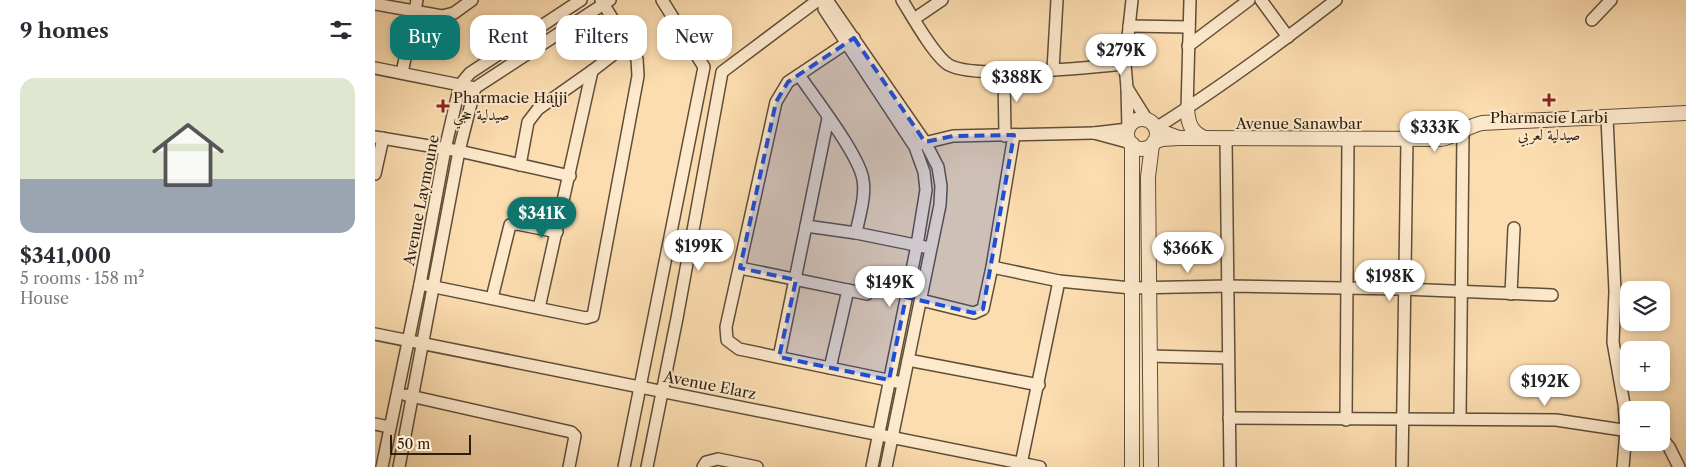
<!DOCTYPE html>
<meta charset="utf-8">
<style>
:root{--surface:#fff;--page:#f7f7f7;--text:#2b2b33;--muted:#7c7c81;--accent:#0f766e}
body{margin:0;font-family:"Libre Caslon Text",Amiri,serif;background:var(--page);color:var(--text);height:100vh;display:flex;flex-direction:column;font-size:19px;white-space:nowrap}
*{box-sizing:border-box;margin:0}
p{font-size:16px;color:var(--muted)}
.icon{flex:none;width:28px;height:28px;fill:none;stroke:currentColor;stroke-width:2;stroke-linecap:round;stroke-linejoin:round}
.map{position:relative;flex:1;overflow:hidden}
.sheet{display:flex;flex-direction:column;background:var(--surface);width:375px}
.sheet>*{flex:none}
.top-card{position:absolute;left:15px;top:15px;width:475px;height:45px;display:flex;gap:10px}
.buttons{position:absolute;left:1245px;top:281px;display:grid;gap:10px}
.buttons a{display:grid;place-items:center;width:50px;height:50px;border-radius:10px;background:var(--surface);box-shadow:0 2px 8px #0003;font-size:25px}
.scale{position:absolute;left:15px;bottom:12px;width:81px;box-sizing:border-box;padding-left:5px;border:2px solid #2b1f11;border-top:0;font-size:14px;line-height:18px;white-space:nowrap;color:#2b1f11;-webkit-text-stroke:4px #fde9cc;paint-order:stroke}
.price{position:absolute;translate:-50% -42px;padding:0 11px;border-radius:18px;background:#fff;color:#222;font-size:16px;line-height:32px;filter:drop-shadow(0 1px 2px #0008)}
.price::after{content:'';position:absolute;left:50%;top:30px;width:15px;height:11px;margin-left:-8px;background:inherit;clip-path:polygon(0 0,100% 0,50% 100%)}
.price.selected{background:var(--accent);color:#fff}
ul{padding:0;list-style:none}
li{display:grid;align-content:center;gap:10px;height:265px;padding:0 20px}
li span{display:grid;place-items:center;height:155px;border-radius:15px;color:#555}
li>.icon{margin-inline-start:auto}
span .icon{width:90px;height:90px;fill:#fffc;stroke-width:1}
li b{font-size:21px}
h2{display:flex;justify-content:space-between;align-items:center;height:60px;padding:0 20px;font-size:21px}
.tag{padding:0 18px;border-radius:15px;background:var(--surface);box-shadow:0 2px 8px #0003;font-size:18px;line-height:45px}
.tag.selected{background:var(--accent);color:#fff}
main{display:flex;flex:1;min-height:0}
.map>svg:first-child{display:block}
</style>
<main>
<section class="sheet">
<h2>9 homes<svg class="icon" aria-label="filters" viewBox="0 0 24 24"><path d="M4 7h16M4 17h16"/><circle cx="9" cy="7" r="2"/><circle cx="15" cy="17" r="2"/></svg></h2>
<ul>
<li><span style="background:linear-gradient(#dfe7d0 65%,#9aa5b1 0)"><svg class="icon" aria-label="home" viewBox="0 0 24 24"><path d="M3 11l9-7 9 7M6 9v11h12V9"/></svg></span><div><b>$341,000</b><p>5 rooms · 158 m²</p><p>House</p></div></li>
</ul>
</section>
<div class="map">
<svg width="1311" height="467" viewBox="0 0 1311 467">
<rect width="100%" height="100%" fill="#fcddb0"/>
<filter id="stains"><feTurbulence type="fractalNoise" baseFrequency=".004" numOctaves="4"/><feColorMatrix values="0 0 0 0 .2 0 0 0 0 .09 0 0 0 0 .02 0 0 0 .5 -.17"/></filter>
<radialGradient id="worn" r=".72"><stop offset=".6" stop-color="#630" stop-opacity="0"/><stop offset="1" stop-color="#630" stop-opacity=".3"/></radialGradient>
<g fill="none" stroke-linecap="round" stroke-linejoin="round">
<g stroke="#5f4e39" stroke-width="14">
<g id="minor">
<path d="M449,0V9L540,147L549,172L551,190L542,245L497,467"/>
<path d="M452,0L550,142L563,167L566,186L565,205L511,467"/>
<path d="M527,0C537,16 559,56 574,65C601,80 716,67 750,64"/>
<path d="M886,0L913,37"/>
<path d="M0,4L67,16L79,13L97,0"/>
<path d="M539,19L567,0"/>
<path d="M1217,20L1236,0"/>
<path d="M754,26L814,27"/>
<path d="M479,38L413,82L401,102L351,327L352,340L364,349L527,383"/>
<path d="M813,46L874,0"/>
<path d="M0,68L100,88L235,0"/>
<path d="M678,70L682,0"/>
<path d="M629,72L630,136"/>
<path d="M27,73L42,0"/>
<path d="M424,75C439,97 485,156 488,180C491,196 484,217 481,233L550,247"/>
<path d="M752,88L750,64L757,0"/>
<path d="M812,109L815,0"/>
<path d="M453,118L431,226L481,233"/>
<path d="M1232,118L1240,291L1238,342L1249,404L1251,430L1248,467"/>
<path d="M781,128C843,89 903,45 961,0"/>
<path d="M0,137L84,151L195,176"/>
<path d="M851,139L855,467"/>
<path d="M756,143L719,133L753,129L752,88L772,120"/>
<path d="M545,144L578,136L719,133"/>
<path d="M145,165L153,122L163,109L217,71L252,44"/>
<path d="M0,174L8,138"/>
<path d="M617,267L684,281L756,288L854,286L1028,289L1177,295"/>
<path d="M365,268L492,294"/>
<path d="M45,284L211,318L218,316L263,76L262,59L226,0"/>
<path d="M1136,294L1139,228"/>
<path d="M117,298L135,225L142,224L182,232"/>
<path d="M546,300L599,313L608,309L617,267L639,135"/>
<path d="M164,308L217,71"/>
<path d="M0,334L665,467"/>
<path d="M774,356L853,358"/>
<path d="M404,357L431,226"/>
<path d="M533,360L664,385"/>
<path d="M455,368L473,290"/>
<path d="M31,395L196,432L200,436L194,467"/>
<path d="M854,418L1181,420L1254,431"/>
<path d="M1085,419L1088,132"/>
<path d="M971,420L973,139"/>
<path d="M0,424L14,427"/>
<path d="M1286,437L1294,447L1304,467"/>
<path d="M646,464L684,281"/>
<path d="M1027,465L1032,140"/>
<path d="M7,467L45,284L70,149L85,85L95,73L206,0"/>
<path d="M24,467L84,151L100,88"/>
<path d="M249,467L329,67L287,0"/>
<path d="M272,467L302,318L347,72L443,0"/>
<path d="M328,467L331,462L343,459L382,467"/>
</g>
</g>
<g stroke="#5f4e39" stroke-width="16">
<g id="tertiary">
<path d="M812,109C813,123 816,133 830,138"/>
<circle cx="767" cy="134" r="15"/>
<path d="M804,138L1066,139C1082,136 1092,126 1107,123L1311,113"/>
<path d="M779,142L787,139L804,138L782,130"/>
<path d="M757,467V144"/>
<path d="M776,467L773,177L777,145"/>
</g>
</g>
<use href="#minor" stroke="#fde9cc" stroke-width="11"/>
<use href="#tertiary" stroke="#fde9cc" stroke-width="14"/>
</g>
<path fill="#1d4ed8" fill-opacity="0.2" stroke="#1d4ed8" stroke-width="4" stroke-dasharray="10 6" stroke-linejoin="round" d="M479,38L550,142L578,136L639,135L608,309L599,313L531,297L514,380L404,357L421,280L365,268L401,102L413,82Z"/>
<g fill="#8f2418" stroke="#fde9cc" stroke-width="2">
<path d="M1171.5 92.5h5v5h5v5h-5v5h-5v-5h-5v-5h5z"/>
<path d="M65.5 98.5h5v5h5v5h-5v5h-5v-5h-5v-5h5z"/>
</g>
<g text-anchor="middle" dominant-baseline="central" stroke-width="4" stroke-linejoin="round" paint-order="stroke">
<g font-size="15" fill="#2b1f11" stroke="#fde9cc" text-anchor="start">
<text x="78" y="97">Pharmacie Hajji<tspan x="78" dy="17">صيدلية حجي</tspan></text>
<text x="1174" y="117" text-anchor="middle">Pharmacie Larbi<tspan x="1174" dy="17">صيدلية لعربي</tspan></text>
</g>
<g font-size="15" fill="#2b1f11" stroke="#fde9cc">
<text x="924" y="123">Avenue Sanawbar</text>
<text transform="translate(46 200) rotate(-79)">Avenue Laymoune</text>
<text transform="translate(335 385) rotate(11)">Avenue Elarz</text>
</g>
</g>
<rect width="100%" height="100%" filter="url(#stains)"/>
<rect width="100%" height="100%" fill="url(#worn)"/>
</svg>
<div class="buttons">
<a><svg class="icon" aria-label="layers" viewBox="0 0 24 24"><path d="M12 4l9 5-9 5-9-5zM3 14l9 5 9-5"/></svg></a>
<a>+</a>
<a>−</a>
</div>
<div class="scale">50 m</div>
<b class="price" style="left:746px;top:76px">$279K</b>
<b class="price" style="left:642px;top:103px">$388K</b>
<b class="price" style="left:1060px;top:153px">$333K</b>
<b class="price selected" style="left:167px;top:239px">$341K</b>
<b class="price" style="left:324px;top:272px">$199K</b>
<b class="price" style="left:813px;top:274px">$366K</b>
<b class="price" style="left:1015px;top:302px">$198K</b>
<b class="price" style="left:515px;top:308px">$149K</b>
<b class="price" style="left:1170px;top:407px">$192K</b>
<div class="top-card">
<a class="tag selected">Buy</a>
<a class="tag">Rent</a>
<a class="tag">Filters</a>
<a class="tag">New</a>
</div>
</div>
</main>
